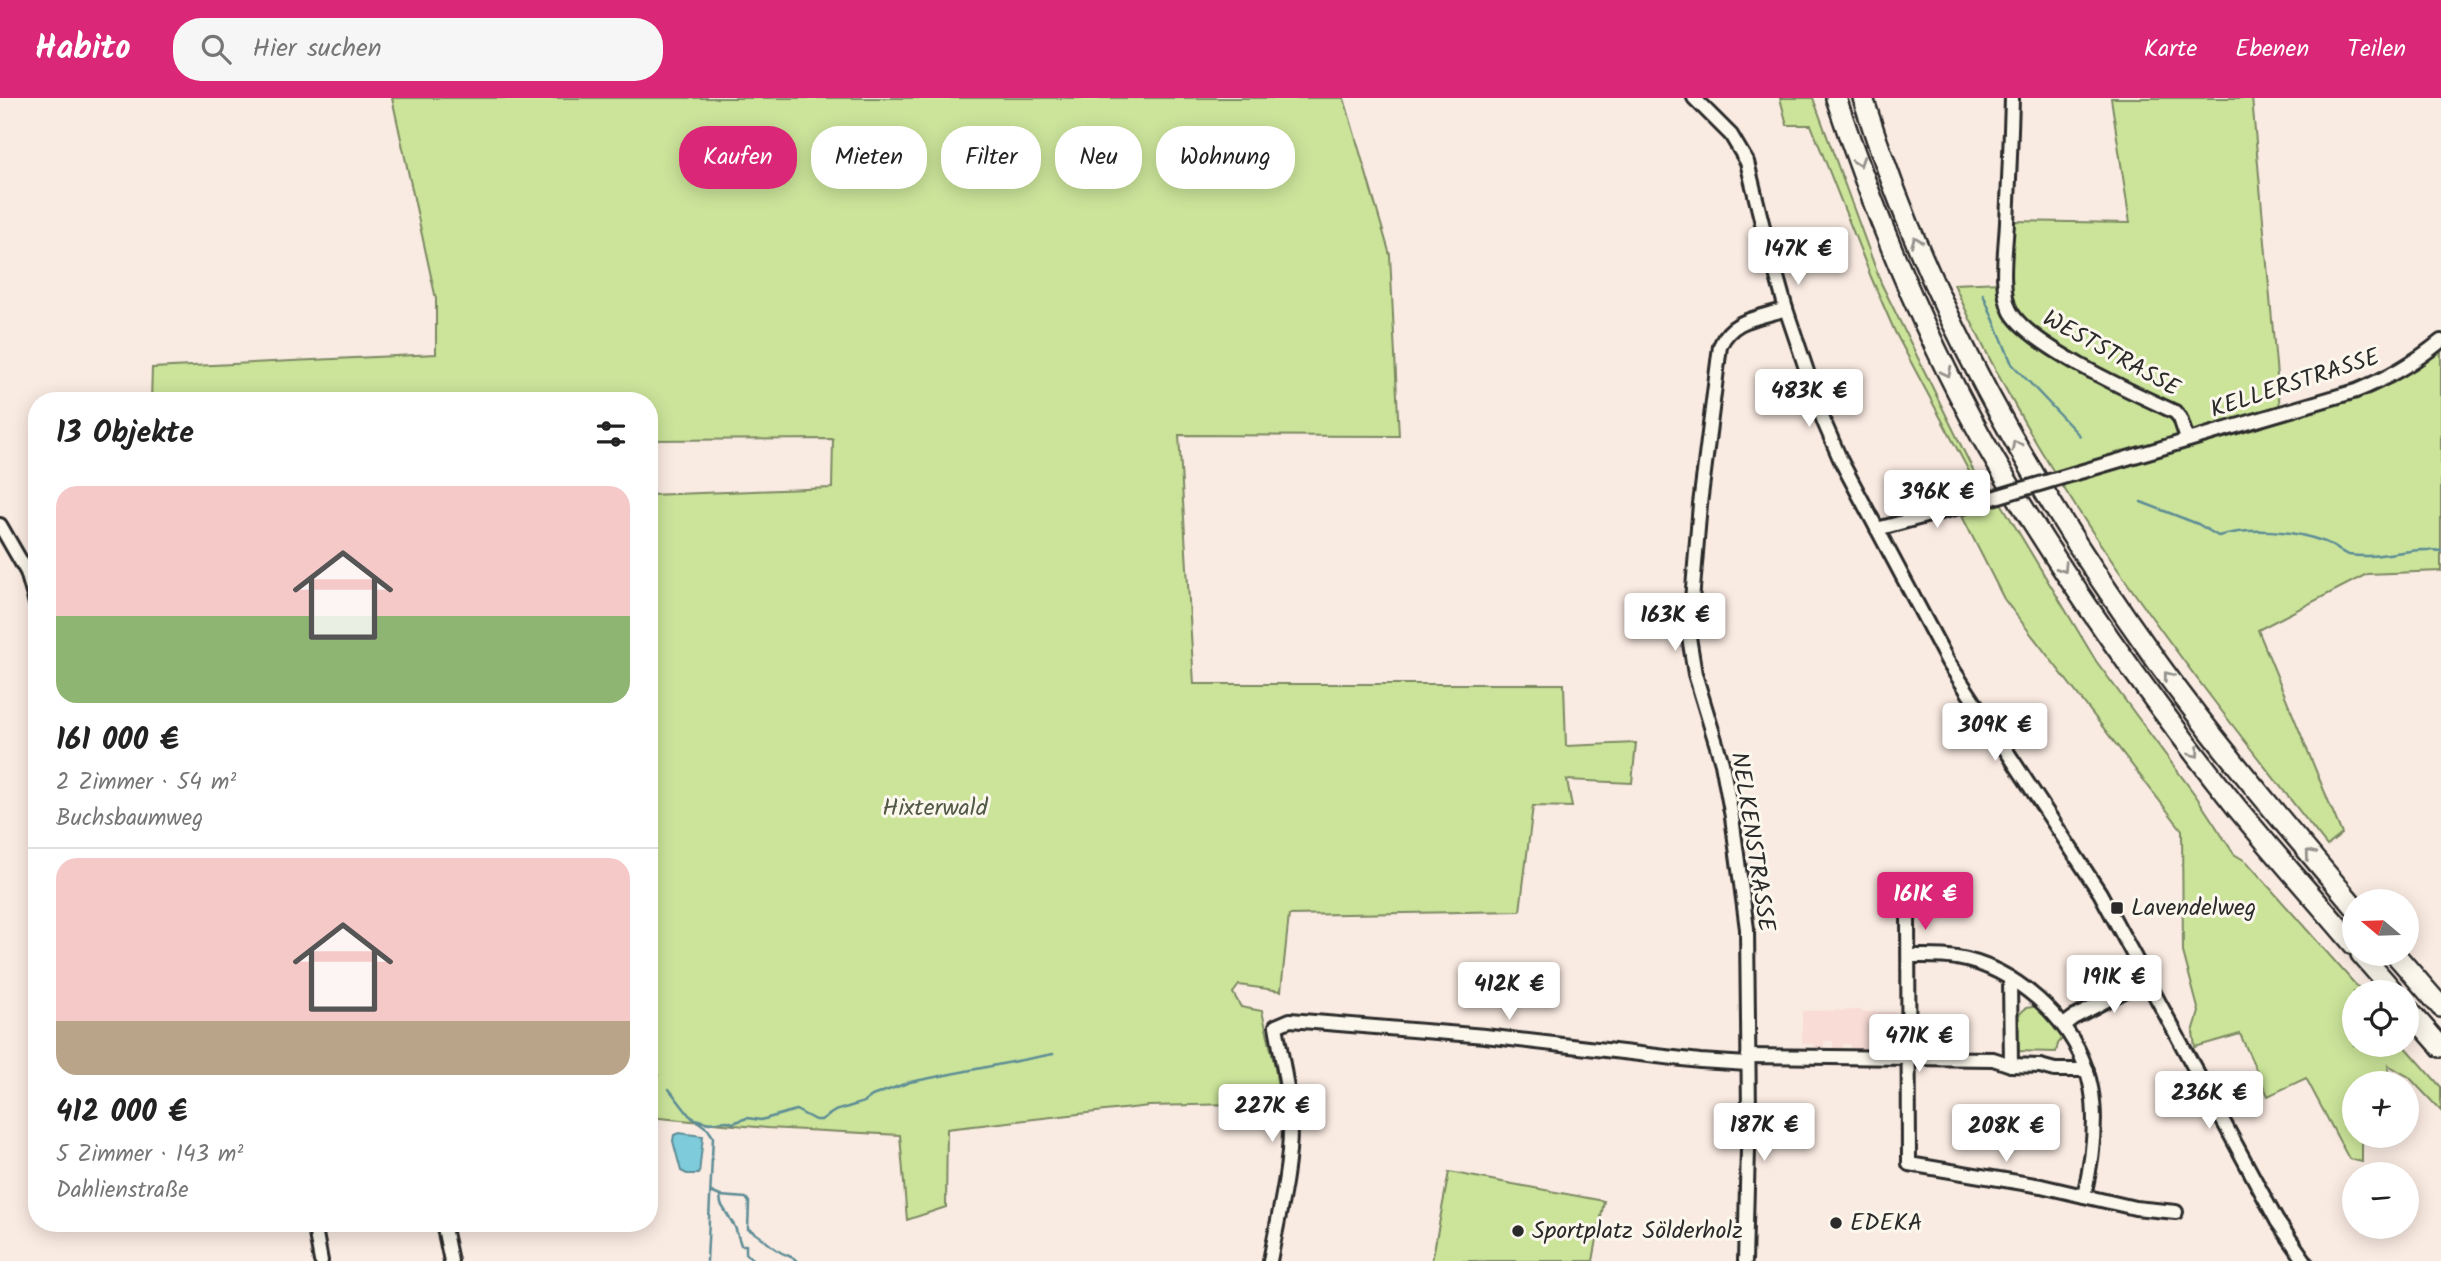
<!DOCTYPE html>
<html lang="de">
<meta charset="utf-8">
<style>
:root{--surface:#fff;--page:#f6f6f6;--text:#222;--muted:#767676;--line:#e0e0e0;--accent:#db2777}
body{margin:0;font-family:Kalam,sans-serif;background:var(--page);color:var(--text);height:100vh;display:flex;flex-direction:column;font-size:26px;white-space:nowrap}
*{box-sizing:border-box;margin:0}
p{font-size:23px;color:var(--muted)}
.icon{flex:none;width:38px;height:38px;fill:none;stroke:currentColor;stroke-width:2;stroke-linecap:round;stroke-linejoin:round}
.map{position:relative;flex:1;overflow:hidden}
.sheet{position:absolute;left:28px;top:294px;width:630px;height:840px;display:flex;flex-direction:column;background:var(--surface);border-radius:28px;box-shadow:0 4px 18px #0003}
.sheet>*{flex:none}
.banner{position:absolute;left:679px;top:28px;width:665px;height:63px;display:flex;gap:14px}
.needle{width:46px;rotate:289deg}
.tools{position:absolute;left:2342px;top:791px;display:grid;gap:14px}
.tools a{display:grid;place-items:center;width:77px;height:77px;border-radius:50%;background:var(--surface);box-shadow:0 4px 18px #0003;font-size:35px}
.price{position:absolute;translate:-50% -60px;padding:0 16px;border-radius:7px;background:#fff;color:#222;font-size:23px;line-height:46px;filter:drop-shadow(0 2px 4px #0008)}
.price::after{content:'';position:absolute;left:50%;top:42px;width:21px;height:16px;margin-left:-10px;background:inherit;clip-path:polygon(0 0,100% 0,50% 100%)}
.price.active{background:var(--accent);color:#fff}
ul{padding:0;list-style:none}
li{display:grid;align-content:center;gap:14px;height:371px;padding:0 28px}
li+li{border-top:2px solid var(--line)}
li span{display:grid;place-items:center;height:217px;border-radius:21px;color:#555}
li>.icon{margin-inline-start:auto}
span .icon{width:126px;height:126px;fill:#fffc;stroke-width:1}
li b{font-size:30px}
h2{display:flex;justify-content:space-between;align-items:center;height:84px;padding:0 28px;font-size:30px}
.chip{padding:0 24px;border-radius:28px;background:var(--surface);box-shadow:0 4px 18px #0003;font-size:24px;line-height:63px}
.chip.active{background:var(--accent);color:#fff}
header{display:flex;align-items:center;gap:42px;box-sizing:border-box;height:98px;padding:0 35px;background:var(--accent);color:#fff}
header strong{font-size:33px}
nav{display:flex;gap:38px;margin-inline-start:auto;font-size:24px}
.search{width:490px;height:63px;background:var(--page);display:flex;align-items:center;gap:18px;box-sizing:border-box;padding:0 24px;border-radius:28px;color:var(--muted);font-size:26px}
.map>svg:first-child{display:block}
</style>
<header>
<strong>Habito</strong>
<div class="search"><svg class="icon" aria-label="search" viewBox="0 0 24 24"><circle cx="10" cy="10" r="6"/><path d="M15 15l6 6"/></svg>Hier suchen</div>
<nav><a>Karte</a><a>Ebenen</a><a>Teilen</a></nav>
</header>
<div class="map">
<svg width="2441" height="1163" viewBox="0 0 2441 1163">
<rect width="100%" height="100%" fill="#faebe2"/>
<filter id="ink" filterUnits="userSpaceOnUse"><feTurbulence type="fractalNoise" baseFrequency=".0143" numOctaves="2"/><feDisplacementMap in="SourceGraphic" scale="14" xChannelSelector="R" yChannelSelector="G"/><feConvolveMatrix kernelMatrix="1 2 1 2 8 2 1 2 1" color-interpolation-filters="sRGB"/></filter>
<g filter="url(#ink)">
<path fill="#f8dcd5" d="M1861,912V914H1903V944L1899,950L1893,953H1850V946H1843V952H1833V943H1824V952H1814V946H1802V913Z"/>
<g fill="#cbe49a" stroke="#7b8862" stroke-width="2">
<path d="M392,0H1344L1390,157L1399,338L1179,337L1194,586H1564L1566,648L1636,645L1632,685L1567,682L1572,709L1533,708L1520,813L1289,817L1281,893L1239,887L1233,895L1241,909L1262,913L1275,969L1280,1005L1149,1008L947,1031L946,1109L907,1122L900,1037L767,1030L649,1019V397L832,390L833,341L649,342V303H151L152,270L436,256V201Z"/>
<path d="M1780,0H1813L1881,185L1980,386V394L1895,234L1871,179L1811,27H1787Z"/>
<path d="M2111,0H2252L2280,311L2188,338L2181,314L2036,237L2012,206L2008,176L2012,123L2130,125Z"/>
<path d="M2001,184L2015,227L2172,315L2185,345L2356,298L2393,285L2441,249V473L2367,476L2258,532L2342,736L2327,748C2188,571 2045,393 1954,186Z"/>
<path d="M2001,405L2096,563L2196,698L2234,756L2247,764L2362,894H2354V947H2404L2441,989V1013L2409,979L2388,967L2389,985H2354V1038H2362V1064L2349,1061L2306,980L2268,998L2240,936L2195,949L2193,934L2199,914L2183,854L2182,732L2004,501L1962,418Z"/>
<path d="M2039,908L2064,938L2058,946L2056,954L2017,953L2016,919L2026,910Z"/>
<path d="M1449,1074L1604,1103L1593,1163H1432Z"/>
</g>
<path fill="#7eccdb" stroke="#5d8c95" stroke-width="2" d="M679,1035L703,1038L699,1076H687L681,1073L673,1043L674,1037Z"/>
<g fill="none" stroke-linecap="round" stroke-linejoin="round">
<g stroke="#5d8c95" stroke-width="2.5">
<path d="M1983,196L2012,266L2080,338"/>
<path d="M2141,404L2198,426L2218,438C2252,429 2292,432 2325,444C2333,447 2341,455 2349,457C2380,462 2411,448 2441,453"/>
<path d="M0,442L23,482"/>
<path d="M649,970L658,977"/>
<path d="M669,991L689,1017L708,1031L713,1039L707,1163"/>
<path d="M692,1020L709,1025L727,1023L733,1025L747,1020L761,1022L796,1012L815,1022H821L835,1013L864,1004L872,998L910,984L1053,956"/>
<path d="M711,1094L720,1098L721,1106L735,1129L741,1147H746V1156L756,1163"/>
<path d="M720,1098L746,1100L749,1104L748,1131C761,1137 769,1148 782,1155C788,1158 792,1158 797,1163"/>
</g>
<g stroke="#2b2b2b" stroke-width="18">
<g id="minor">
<path d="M1694,0L1731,37L1747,64L1763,129L1786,211L1824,324L1841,363L1948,564L2100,795L2277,1123L2305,1163"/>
<path d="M2012,0C2011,41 2009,83 2007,124C2006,148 1999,193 2011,214C2031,249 2136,296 2175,314L2180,320L2187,341"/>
<path d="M2073,376L2356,293C2388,280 2414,265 2441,243"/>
<path d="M0,427L27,474L37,509"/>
<path d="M1877,431L1989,401"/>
<path d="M1908,811L1909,1066L2041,1088L2135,1110L2176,1114"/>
<path d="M1909,858C1924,858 1941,857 1957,860C1988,865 2014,880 2038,901C2101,957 2102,1020 2084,1098"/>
<path d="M2010,880L2011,967"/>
<path d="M2064,927L2073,920L2147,881"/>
<path d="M1748,958L1993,961L2011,967L2040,968L2055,972H2087"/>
<path d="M314,1125L321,1163"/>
<path d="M443,1125L451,1163"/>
<path d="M1270,1163C1278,1119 1290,1074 1290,1030C1290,996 1282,962 1276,928L1290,922L1485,938L1700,963L1748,966"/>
<path d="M1745,1163L1749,1014L1747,831L1732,719L1722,665L1695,576L1689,539L1700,406L1720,248C1732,220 1760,220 1786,211"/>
</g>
</g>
<g stroke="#2b2b2b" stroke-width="24">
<g id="highway">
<path d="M1836,0C1875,117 1922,232 1982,340C2056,470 2144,593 2237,710C2275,756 2315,801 2354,847"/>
<path d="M1863,0C1927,205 2033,391 2158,565C2219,649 2287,729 2354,808"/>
<path d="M2361,856L2394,894"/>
<path d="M2395,856L2441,909"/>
<path d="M2406,909L2441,949"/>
</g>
</g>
<use href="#minor" stroke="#fbf7ec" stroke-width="12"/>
<use href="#highway" stroke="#fbf7ec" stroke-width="19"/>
<g stroke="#2b2b2b" stroke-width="18" stroke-linecap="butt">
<path id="minor-bridge" d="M1989,401L2073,376"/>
</g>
<use href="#minor-bridge" stroke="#fbf7ec" stroke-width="12"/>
</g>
<defs><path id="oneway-chevron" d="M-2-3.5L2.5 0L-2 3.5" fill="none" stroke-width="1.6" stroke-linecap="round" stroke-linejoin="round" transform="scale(1.75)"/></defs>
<g stroke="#93918c">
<use href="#oneway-chevron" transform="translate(1859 64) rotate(71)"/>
<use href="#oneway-chevron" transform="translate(1916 143) rotate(-111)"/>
<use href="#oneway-chevron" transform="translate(1947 274) rotate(63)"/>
<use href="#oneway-chevron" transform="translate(2016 347) rotate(-119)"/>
<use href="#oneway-chevron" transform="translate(2063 470) rotate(57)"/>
<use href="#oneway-chevron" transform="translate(2168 578) rotate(-128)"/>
<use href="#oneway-chevron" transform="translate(2195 655) rotate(52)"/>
<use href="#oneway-chevron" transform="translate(2310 756) rotate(-130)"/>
</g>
</g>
<g fill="#2b2b2b" stroke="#fbf7ec" stroke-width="2.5">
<rect x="2110" y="803" width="14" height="14" rx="3.5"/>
<circle cx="1836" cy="1125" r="7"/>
<circle cx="1518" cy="1133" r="7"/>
</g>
<g text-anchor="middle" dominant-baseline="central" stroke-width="6" stroke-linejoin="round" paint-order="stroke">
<g font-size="24" fill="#2b2b2b" stroke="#fbf7ec">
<text transform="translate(2111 256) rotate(29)">WESTSTRASSE</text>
<text transform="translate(2295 286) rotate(-18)">KELLERSTRASSE</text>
<text transform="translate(1752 744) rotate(81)">NELKENSTRASSE</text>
</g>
<g font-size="24" fill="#535947" stroke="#fbf7ec">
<text x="935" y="710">Hixterwald</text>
</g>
<g font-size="24" fill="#2b2b2b" stroke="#fbf7ec" text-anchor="start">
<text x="2131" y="810">Lavendelweg</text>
<text x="1850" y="1125">EDEKA</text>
<text x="1532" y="1133">Sportplatz Sölderholz</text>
</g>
</g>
</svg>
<div class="tools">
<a><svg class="needle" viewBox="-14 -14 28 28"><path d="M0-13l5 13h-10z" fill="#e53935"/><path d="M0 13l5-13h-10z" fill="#767676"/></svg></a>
<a><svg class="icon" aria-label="locate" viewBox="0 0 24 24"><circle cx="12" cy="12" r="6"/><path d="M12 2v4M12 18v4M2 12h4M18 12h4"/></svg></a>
<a>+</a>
<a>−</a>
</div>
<b class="price" style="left:1798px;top:189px">147K €</b>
<b class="price" style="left:1809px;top:331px">483K €</b>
<b class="price" style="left:1937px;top:432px">396K €</b>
<b class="price" style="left:1675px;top:555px">163K €</b>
<b class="price" style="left:1995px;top:665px">309K €</b>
<b class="price active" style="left:1925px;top:834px">161K €</b>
<b class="price" style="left:2114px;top:917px">191K €</b>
<b class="price" style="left:1509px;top:924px">412K €</b>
<b class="price" style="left:1919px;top:976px">471K €</b>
<b class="price" style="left:2209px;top:1033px">236K €</b>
<b class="price" style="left:1272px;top:1046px">227K €</b>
<b class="price" style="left:1764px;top:1065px">187K €</b>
<b class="price" style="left:2006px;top:1066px">208K €</b>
<div class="banner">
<a class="chip active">Kaufen</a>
<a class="chip">Mieten</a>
<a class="chip">Filter</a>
<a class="chip">Neu</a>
<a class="chip">Wohnung</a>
</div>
<section class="sheet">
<h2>13 Objekte<svg class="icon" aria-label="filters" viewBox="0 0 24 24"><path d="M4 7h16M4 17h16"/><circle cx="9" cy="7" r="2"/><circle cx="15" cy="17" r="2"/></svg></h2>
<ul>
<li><span style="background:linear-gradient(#f6c9c9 60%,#8fb573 0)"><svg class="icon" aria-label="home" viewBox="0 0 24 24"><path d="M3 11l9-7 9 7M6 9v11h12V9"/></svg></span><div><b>161 000 €</b><p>2 Zimmer · 54 m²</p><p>Buchsbaumweg</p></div></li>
<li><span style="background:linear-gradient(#f6c9c9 75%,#b9a48a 0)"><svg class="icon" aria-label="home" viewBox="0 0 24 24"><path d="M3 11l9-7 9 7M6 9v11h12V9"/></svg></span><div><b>412 000 €</b><p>5 Zimmer · 143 m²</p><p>Dahlienstraße</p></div></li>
</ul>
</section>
</div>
